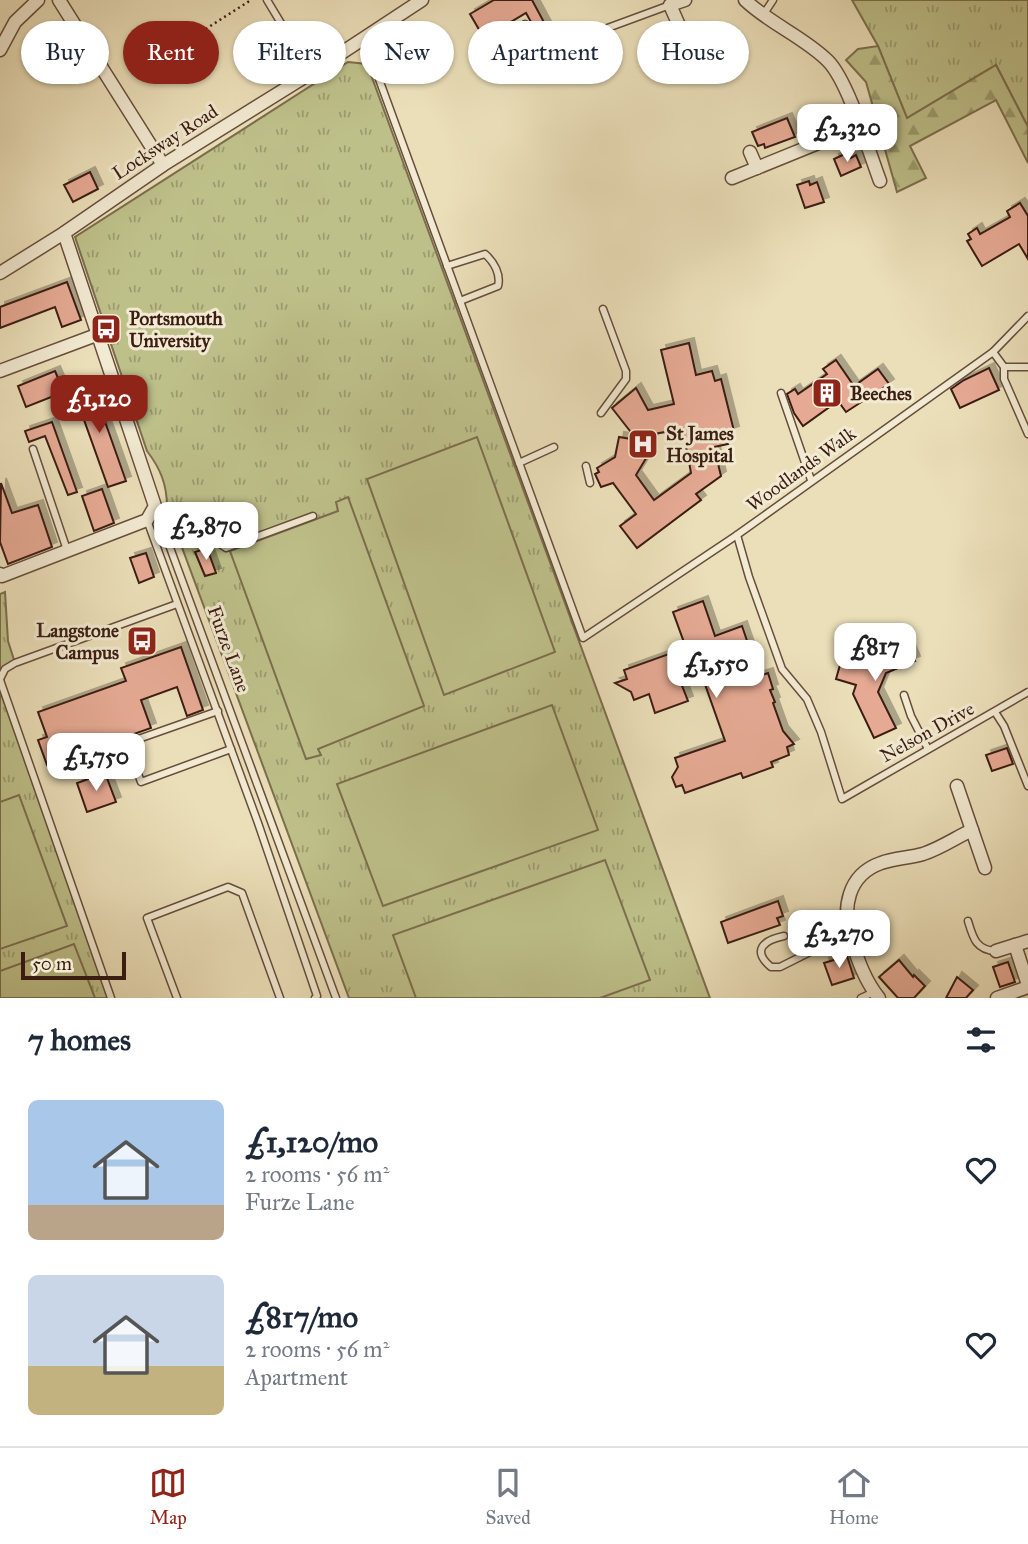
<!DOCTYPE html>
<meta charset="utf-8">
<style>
:root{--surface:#fff;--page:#f2f2f3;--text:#1f2937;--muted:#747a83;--line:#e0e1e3;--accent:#8f2418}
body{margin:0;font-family:"IM FELL Great Primer",serif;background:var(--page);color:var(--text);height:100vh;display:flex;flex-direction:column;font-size:26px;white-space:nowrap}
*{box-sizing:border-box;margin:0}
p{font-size:23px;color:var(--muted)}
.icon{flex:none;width:38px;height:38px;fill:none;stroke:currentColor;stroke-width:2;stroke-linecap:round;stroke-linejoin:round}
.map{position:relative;height:998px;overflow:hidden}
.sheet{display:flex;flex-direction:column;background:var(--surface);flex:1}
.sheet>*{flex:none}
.hud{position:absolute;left:21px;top:21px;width:987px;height:63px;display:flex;gap:14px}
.scale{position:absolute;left:21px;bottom:18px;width:105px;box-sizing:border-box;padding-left:7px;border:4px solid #3b1d12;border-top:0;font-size:19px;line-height:24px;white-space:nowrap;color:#3b1d12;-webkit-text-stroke:5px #f2ead2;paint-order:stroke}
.price{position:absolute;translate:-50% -60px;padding:0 16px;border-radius:14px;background:#fff;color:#222;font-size:23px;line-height:46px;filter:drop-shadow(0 2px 4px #0008)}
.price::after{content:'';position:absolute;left:50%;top:42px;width:21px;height:16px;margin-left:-10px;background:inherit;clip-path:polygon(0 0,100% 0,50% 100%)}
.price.selected{background:var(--accent);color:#fff}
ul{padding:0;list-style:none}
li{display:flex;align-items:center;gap:21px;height:175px;padding:0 28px}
li span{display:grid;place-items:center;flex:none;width:196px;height:140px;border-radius:10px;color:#555}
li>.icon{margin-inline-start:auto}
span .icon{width:84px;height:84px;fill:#fffc;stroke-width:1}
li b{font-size:30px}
h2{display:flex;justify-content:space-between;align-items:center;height:84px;padding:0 28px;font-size:30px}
.chip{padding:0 24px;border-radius:32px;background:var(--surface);box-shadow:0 2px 5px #0004;font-size:24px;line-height:63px}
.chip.selected{background:var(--accent);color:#fff}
.tab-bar{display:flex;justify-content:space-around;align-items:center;height:98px;border-top:2px solid var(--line);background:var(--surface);font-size:19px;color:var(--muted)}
.tab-bar a{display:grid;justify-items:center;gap:4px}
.tab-bar .selected{color:var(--accent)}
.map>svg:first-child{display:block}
</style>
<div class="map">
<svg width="1028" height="998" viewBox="0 0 1028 998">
<defs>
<pattern id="grass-tufts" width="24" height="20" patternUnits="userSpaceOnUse" patternTransform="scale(1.75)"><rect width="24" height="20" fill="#bec08a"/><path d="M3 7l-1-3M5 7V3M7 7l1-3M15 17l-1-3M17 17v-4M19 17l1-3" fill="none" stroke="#9c9b6f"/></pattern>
<pattern id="forest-firs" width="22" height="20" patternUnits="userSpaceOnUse" patternTransform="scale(1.75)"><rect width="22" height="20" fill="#bec08a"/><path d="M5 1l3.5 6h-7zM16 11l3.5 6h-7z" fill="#9c9b6f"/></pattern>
<filter id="shadow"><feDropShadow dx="5" dy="-5" stdDeviation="0" flood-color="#0004"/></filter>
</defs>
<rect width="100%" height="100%" fill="#ebdfb9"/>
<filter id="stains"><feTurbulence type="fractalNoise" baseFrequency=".00286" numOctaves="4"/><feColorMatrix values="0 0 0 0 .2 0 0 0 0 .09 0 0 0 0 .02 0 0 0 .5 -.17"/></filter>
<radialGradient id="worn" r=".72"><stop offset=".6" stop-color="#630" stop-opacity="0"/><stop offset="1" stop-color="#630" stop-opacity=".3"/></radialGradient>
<g fill="url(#grass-tufts)" stroke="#7c6e4e" stroke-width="2">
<path d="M852,0H1028V127L996,65L907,118L878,46Z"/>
<path d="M348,62L367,64L710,998H349L167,507C167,484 160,468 147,451L75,237Z"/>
<path d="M5,592L8,641L15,663L0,679V594Z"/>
<path d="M0,680L111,998H0Z"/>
</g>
<path fill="url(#forest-firs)" stroke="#7c6e4e" stroke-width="2" d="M878,46L907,118L996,65L1028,127V163L996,100L910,146L926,178L897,192L866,82L846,60L858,49Z"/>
<g fill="#bec08a" stroke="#7c6e4e" stroke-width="2">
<path d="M477,437L555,652L444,695L367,479Z"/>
<path d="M348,497L424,706L318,749L321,755L306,759L230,551L338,511L336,502Z"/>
<path d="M552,705L598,830L383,906L337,784Z"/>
<path d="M19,795L67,926L0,949V802Z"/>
<path d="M605,860L650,980L600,998H416L393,935Z"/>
<path d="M74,944L95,998H0V971Z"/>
</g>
<g fill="#e6aa94" stroke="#3b1d12" stroke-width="2" fill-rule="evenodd" filter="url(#shadow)">
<path d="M494,0H532L546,26L536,31L526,13L484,38L470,14Z"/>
<path d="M193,38L205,60L189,69L176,47Z"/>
<path d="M787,118L795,137L765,148L764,144L758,146L752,132Z"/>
<path d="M849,152L851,158L856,155L861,167L841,176L834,159Z"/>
<path d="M90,172L98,189L73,202L64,185Z"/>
<path d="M809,181L810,185L817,182L824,202L805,208L797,185Z"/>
<path d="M1020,203L1028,216V259L1019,244L982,266L967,241L971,239L968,234L977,228L980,234L1010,217L1007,211Z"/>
<path d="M67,282L81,320L62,327L55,307L0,328V307Z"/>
<path d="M689,343L696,375L712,371L715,381L721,379L734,431L725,434L728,444L714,447L721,476L696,494L701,500L637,548L620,526L636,514L613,483L601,487L595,474L599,472L597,468L615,457L619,437L637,440L612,408L636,388L648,410L674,404L661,350ZM683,429L691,473L654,500L636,475L648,455L654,434Z"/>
<path d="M836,360L854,386L878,369L889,384L846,412L838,401L803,426L794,413L787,394L795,389L798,394L827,374L823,369Z"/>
<path d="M989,368L999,390L960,408L951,389L964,380Z"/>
<path d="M55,371L64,392L26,407L18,386Z"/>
<path d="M91,382L126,481L108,487L73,389Z"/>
<path d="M52,422L77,492L68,495L45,436L29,442L25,431Z"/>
<path d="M1,483L12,513L38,505L52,547L8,564L0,542Z"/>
<path d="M102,489L114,523L94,531L82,496Z"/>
<path d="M207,548L216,573L205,576L195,552Z"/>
<path d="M146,553L154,577L139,583L130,558Z"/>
<path d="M703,601L715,636L742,626L759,676L768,673L773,689L770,690L775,702L773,703L783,731L794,744L787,747L789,755L771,762L773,767L743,778L741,773L685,793L682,785L676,787L672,777L678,767L675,758L725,741L702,676L681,683L688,701L655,713L649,694L634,700L631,692L615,683L627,679L624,670L686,648L673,612Z"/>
<path d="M906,639L915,661L886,673L878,692L896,728L874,738L853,694L856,685L836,679L842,658L863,664L867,655Z"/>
<path d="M181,647L203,710L187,716L177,687L141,700L151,728L47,765L38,740L47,737L38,712L126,681L121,668Z"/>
<path d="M1007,748L1013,764L992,771L986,755Z"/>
<path d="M105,773L116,802L87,812L77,783Z"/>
<path d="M778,901L783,916L777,918L780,925L728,943L721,922Z"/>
<path d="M847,956L854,978L832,985L824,963Z"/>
<path d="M899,960L913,977L914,975L925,986L914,998H898L879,977Z"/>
<path d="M1008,962L1015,982L1000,987L993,967Z"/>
<path d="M957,977L973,990L966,998H946Z"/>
</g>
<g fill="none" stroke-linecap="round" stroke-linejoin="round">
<g stroke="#674e3c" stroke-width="9">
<g id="lane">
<path d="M267,0L311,73"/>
<path d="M763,15L773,0"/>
<path d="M525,24L530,34L556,47L670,5"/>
<path d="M364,38L583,638L737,535L993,352L1028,316"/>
<path d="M447,266L485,254C494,262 501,274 498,286L460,301"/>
<path d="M993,352L1004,367V379L1028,434"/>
<path d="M1004,367H1028"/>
<path d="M781,393L811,480"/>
<path d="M601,413L626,379V371L603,309"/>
<path d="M33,449L67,550"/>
<path d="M519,463L554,447"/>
<path d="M586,466L590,483"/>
<path d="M155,507L336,998"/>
<path d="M147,520L258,823L317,996L315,998"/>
<path d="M737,535L749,577L782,669L807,699L821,732L842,799L1028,692"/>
<path d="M168,542C189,537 208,534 226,548L313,516"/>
<path d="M0,679L5,669L15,663L177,604"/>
<path d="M0,680L111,998"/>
<path d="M904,695L911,716L928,749"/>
<path d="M218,711L127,743L141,782L231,749"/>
<path d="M995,712L1004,726L1028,786"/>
<path d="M968,921C973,938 976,950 996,951"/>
<path d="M784,936C764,940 751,950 771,967H780L810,952L850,936"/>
<path d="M177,998L147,918L228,887L242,893L280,998"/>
<path d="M861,998L874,992"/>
</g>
</g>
<g stroke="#674e3c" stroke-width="15">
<g id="street">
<path d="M59,0L163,165"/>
<path d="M685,0L670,5L693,57"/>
<path d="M745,0C770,24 804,37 828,61C848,81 869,152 880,181"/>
<path d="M0,50L15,22L38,0"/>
<path d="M750,152L757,168"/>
<path d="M732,178L860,126"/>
<path d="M0,273L64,233L163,165L311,73L422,0"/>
<path d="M0,371L99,334"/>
<path d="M0,574L2,576L147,520L155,506L64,233"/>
<path d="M972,830L985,868"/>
<path d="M1015,945L1028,985"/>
<path d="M996,951L1028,941"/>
<path d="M879,998C865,981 858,960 851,939C842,909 847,875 881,863C894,858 909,858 923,854C941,848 955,838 972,830L957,786"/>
<path d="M997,998L1028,987"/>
</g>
</g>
<path stroke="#3b1d12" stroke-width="2.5" stroke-dasharray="2 3.5" stroke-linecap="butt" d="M201,32L251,0"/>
<use href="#lane" stroke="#f2ead2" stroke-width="6"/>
<use href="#street" stroke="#f2ead2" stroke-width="12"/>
</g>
<defs>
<g id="bus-square" transform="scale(1.575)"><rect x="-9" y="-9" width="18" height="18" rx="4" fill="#8f2418" stroke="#f2ead2"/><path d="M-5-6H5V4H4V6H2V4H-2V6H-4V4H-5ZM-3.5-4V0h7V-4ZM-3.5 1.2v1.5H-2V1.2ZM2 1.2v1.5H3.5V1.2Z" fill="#fff"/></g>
<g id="building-square" transform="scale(1.575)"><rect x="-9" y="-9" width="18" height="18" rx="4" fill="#8f2418" stroke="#f2ead2"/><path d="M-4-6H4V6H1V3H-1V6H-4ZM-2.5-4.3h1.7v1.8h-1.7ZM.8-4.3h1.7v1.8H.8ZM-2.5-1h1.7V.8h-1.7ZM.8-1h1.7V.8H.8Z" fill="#fff"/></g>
<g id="hospital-square" transform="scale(1.575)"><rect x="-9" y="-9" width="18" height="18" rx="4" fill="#8f2418" stroke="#f2ead2"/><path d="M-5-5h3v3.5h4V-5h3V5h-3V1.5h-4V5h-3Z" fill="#fff"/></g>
</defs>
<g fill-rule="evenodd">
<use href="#bus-square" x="106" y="329"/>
<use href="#building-square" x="827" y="393"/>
<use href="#hospital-square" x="643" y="444"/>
<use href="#bus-square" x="142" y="641"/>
</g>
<g text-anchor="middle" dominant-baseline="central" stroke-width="6" stroke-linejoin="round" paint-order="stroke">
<g font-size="19" fill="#3b1d12" stroke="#f2ead2">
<text transform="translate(165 142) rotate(-33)">Locksway Road</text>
<text transform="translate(801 469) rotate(-36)">Woodlands Walk</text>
<text transform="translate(229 649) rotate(70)">Furze Lane</text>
<text transform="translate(927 732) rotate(-29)">Nelson Drive</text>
</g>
<g font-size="19" font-weight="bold" fill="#3b1d12" stroke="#f2ead2" text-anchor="start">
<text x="129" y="318">Portsmouth<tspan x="129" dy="22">University</tspan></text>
<text x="850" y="393">Beeches</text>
<text x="666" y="433">St James<tspan x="666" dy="22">Hospital</tspan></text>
<text x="119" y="630" text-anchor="end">Langstone<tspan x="119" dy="22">Campus</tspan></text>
</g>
</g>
<rect width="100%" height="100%" filter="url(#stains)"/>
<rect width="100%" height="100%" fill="url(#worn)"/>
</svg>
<div class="scale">50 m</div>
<b class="price" style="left:847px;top:164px">£2,320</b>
<b class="price selected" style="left:99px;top:435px">£1,120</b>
<b class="price" style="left:206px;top:562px">£2,870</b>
<b class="price" style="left:875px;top:683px">£817</b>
<b class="price" style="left:716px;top:700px">£1,550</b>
<b class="price" style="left:96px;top:793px">£1,750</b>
<b class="price" style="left:839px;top:970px">£2,270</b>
<div class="hud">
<a class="chip">Buy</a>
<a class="chip selected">Rent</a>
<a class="chip">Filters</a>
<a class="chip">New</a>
<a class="chip">Apartment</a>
<a class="chip">House</a>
</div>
</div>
<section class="sheet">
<h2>7 homes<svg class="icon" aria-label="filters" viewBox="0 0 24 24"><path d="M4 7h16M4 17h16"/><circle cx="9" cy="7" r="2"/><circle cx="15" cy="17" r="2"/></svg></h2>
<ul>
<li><span style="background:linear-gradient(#a9c7e8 75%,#b9a48a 0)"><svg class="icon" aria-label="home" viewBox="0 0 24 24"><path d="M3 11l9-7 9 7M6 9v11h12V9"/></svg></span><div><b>£1,120/mo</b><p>2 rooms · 56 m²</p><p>Furze Lane</p></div><svg class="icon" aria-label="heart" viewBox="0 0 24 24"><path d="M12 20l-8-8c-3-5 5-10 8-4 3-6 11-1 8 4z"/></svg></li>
<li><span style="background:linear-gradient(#c9d6e8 65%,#c2b280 0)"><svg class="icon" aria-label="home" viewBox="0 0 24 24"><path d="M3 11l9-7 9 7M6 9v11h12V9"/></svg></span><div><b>£817/mo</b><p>2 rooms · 56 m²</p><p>Apartment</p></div><svg class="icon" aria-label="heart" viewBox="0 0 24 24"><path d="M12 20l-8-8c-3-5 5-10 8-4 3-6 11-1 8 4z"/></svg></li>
</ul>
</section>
<nav class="tab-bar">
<a class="selected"><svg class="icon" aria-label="map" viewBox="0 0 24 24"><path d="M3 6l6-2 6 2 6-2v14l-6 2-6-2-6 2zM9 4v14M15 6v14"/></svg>Map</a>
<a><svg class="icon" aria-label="saved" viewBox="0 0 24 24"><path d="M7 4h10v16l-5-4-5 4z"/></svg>Saved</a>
<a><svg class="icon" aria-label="home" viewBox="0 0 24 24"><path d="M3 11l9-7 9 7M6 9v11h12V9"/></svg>Home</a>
</nav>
